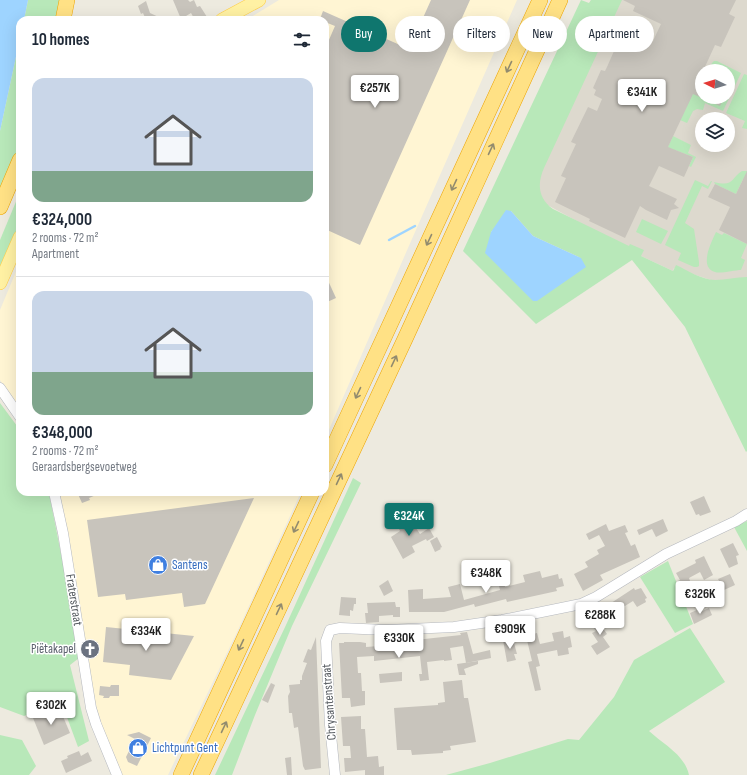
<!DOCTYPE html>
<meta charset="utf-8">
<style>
:root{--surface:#fff;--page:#f2f2f3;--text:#1f2937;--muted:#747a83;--line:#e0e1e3;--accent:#0f766e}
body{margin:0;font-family:"Sofia Sans Condensed",sans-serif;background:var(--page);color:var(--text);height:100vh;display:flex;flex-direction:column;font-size:15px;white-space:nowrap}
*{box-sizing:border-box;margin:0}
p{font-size:13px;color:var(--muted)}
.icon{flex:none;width:22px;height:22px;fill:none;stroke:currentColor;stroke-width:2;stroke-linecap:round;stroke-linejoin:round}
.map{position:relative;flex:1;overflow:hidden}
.sheet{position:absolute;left:16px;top:16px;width:313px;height:480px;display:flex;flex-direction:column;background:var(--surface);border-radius:12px;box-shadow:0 4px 16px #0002}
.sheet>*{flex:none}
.guide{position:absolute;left:341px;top:16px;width:346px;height:36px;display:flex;gap:8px}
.needle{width:26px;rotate:275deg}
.controls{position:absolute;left:695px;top:64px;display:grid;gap:8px}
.controls a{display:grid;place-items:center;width:40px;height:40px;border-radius:50%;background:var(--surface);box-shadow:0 4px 16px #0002;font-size:20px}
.price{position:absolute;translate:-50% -34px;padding:0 9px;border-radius:4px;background:#fff;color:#222;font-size:13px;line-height:26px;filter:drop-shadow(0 1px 2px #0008)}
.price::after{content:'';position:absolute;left:50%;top:24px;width:12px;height:9px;margin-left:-6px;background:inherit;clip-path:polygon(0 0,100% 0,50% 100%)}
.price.on{background:var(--accent);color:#fff}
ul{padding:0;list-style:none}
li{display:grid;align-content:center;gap:8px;height:212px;padding:0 16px}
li+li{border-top:1px solid var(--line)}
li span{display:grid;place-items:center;height:124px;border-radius:12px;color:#555}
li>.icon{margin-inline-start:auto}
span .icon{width:72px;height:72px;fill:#fffc;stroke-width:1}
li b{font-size:17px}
h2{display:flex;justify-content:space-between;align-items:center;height:48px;padding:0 16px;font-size:17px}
.pill{padding:0 14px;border-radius:18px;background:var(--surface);box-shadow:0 4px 16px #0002;font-size:14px;line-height:36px}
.pill.on{background:var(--accent);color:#fff}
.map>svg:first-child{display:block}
</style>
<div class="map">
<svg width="747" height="775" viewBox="0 0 747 775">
<rect width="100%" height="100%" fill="#edeadf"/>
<g fill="#fff5d3">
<path d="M279,0H517L408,248L325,439V20H246Z"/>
<path d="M20,262V414L0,380V310Z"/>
<path d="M60,492H301L237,632L168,775H121L106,738L97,709L91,680Z"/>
</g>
<path fill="#ddd9ce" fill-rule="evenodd" d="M591,0H747V280L714,281L674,268L673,271L641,256L507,183ZM702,71H728V97H702ZM702,119H728V145H702Z"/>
<g fill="#b8e8b9" fill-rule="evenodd">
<path d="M28,0H62L58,20H24Z"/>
<path d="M581,0L589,3L591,0H622L544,168C537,184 538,198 553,209L629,246L630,244L644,250L641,256L673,271L676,265C687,270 702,280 715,280C726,280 736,277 747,277V451L746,452L685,327L632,260L536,324L463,251ZM511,211L533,236L581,258L491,232Z"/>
<path d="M20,38V146L0,194V131Z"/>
<path d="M714,61H717L741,73L723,111L705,103L703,110L697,109L693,111L687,123L680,120L702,74V97H728V71H708L712,63Z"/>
<path d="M744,74L747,75V129L742,128L745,121L726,113Z"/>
<path d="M673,136L691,145L688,153L696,157L691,167L689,166L693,157L675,150L666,151Z"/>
<path d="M742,171H747V181L743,179L736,194L715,184L714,182C734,187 730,179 742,171Z"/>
<path d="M695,180L708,186L711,181H712L708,189L702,186L685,223L694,229L699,262V266L697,267H694L678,260L681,253L665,245Z"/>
<path d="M20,192V225L0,272V240Z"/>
<path d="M642,219L668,231L661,244L636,232Z"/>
<path d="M716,232L722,235L724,233L747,244L741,258L745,260L741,270C735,270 720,274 715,272C698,267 712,241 716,232Z"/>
<path d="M0,403L20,430V492L49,493L66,579L79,658L70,665L89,741L78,747L61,701L24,716L0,707Z"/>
<path d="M353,478L361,483L292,626L255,715L232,775H215L286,625Z"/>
<path d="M747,521V551L734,527Z"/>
<path d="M668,561L693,624L675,633L640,577Z"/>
<path d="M690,628L725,682L649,731C663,744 685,755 689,775H446L490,763L568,739L579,740L614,697L634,660Z"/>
<path d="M0,735L22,740L36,766L29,775H0Z"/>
</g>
<g fill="#9ed4ff">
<path d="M0,0H28L24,20H20V38L0,131Z"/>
<path d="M506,210L511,211L533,236L581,258L586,267L537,301H533L485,253L491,232Z"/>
</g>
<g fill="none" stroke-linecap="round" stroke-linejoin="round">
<path stroke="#9ed4ff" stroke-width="2.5" d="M389,240L415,226"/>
</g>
<g fill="#c8c4bc">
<path d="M173,0H188L190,2L194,0L197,7L200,6L207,17L202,20H195L191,13L181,19Z"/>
<path d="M431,0H470L360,245L325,229V218L329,208L325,206V49L335,26L325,22V20L320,19L323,11L409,49Z"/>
<path d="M623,0H736L729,14L735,17L721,47L715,45L703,71H702V97H724L720,106L693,94L668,147L693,157L684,177L659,166L649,186L677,199L674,204L679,208L671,210L667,220L646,210L640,206L625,238L589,221L590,219L555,202L566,178L561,176L576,144L571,142L588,107L597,111L602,99L594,95L596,90L593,88L601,70L605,71L607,67L614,51L611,50L619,31L623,33L625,28L653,41L661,24L633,11L635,6Z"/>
<path d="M146,1L150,13L165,20H146L143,13L141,14L138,6Z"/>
<path d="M747,171V244L719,230L730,207L708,197L715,184L736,194Z"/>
<path d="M325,274L336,298L325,303Z"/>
<path d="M77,492H103L89,498L90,500L82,503Z"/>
<path d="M704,496L711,512L700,516L699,514L696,515L690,502Z"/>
<path d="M254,498L205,604L184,607L182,593L126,600L125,594L98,597L87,520Z"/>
<path d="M411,516L414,521L412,522L420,534L429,528L434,537L427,541L426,539L412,546L415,552L403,559L391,537L400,531L396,523Z"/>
<path d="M663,519L668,531L656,537L652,529L639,535L637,530Z"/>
<path d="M606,524L609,531L625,525L628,532L625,533L631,546L635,544L640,557L600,575L603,580L583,591L574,574L588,567L585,562L599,554L597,550L605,546L599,535L589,540L586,534Z"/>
<path d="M437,537L442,547L440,548L441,549L435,552L430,541Z"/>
<path d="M733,543L739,555L736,556L738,564L729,568L720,549Z"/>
<path d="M704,556L713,575L704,580L700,572L689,578L691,584L683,589L678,581L680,580L676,573L696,563L695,560Z"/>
<path d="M540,571L542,578L558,574L559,579L562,578L564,586L556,588L557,591L507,602L506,599L475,607L474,604L444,612H409L408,590L423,589V599L451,597L448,587L460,584L464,600L500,590L496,573L501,572L505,587L525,582L523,575Z"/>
<path d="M730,574L735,585L724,590L718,579Z"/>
<path d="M388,580L393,591L384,596L379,586Z"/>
<path d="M634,588L635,590L641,588L647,598L645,599L646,602L637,607L633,601L620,609L621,614L617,616L602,614L610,609L608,605Z"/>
<path d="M341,597L356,598V604H354L353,611L350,610V616L339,615Z"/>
<path d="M395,602L396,607H400V617H393V615L379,616V622L366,623L365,613H368L367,603Z"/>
<path d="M709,608L712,615L694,624L690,613L697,610L698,613Z"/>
<path d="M604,616L608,623L602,627L607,634L603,637L610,647L597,655L591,646L598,642L592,633L596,631L591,623Z"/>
<path d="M106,627L194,636L171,680L129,675L130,665L103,662Z"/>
<path d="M563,631L564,638L570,636L572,647L568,648L569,654L558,656L557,650L537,654L540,666L536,667L541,690L535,691L528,662L532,661L526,636L537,633L540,644L554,641L552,633Z"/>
<path d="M467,632L473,654L490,650L491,658L466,663L463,646L450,648L452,660L444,661V660L427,662L429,680L420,681L419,674H422L420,656L374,661V656L357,657L358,673H361L362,691H365V705L351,707L350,698H342L339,643H344V642H360L366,643V647L379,646V644L461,635L460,633Z"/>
<path d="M316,637L321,768L305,770L303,766L298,727L294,728L292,713H289L288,696L290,692L289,685L300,684V680H302V676L307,663L303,662L308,649L311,650Z"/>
<path d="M511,638L512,643H514L517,654H514L516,660L507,662L503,640Z"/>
<path d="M478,661V664L464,669L466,675H459L457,664Z"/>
<path d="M402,672V681L380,683L379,674Z"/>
<path d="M462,680L464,698H468L476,742L450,746L451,750L443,751V753L412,755L411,750H397L394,708L438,705V703L445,702L443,682Z"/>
<path d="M271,683L275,685L268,703L262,700Z"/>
<path d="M111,685H119V696H110L109,698H103L104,696L99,695L100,686L110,687Z"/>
<path d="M59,707L70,733L44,745L33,718Z"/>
<path d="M361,716V729H365L367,757L378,756L379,767L384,766V775H365V770L345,772L344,758H351L350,746H343L341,717Z"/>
<path d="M139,732L151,738L137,766L128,762L126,757L135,739L127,735Z"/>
<path d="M79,751L81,756L88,752L92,761L66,773L61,761L68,758L67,756Z"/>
<path d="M291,757L292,775H287L285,758Z"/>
</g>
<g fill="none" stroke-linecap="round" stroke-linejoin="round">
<g stroke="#b5b8be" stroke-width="11">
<g id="minor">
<path d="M0,388L20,417"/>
<path d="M54,492L63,533L91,708L96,724L117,775"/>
<path d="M335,775L330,725L326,641L330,630L340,628L386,630L454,627L502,620L581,604L596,597L666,554L736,521L747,514"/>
</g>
</g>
<g stroke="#ffcd47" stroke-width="14">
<g id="major">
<path d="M222,20L259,0"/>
<path d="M0,283L20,237"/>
</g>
</g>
<g stroke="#eda400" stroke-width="16">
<g id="highway">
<path d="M63,20L67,0"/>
<path d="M0,207L20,160"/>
<path d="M325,465L540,0"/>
<path d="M181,775L312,492"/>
<path d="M201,775L405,339L560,0"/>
</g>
</g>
<use href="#minor" stroke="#fff" stroke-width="10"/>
<use href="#major" stroke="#fff1a3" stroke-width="13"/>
<use href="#highway" stroke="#ffe185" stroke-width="15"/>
</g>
<defs><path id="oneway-shaft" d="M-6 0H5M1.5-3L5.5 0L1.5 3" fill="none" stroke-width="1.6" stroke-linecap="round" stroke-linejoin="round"/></defs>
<g stroke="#928b6e">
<use href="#oneway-shaft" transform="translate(509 67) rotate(115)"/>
<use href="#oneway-shaft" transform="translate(491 149) rotate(-65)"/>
<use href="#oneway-shaft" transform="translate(454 185) rotate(115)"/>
<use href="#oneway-shaft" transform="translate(429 240) rotate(115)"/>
<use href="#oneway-shaft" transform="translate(394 361) rotate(-65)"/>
<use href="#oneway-shaft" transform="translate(358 393) rotate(115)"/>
<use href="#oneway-shaft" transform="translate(339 479) rotate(-65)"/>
<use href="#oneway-shaft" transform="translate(296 527) rotate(115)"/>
<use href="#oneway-shaft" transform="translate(279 609) rotate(-65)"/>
<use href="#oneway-shaft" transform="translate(241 645) rotate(115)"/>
<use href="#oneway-shaft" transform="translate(224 727) rotate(-65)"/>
</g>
<defs>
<g id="shop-disc" transform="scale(1)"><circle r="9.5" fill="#3f7fe0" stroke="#fff"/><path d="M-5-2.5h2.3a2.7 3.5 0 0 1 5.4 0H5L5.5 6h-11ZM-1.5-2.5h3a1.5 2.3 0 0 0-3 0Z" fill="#fff"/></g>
<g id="church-disc" transform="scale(1)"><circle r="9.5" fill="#6b7280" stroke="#fff"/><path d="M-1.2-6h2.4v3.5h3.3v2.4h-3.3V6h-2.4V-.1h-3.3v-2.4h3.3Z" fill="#fff"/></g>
</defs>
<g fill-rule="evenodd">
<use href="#shop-disc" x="158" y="565"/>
<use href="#church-disc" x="90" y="649"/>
<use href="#shop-disc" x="138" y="748"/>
</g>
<g text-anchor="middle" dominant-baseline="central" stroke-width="3" stroke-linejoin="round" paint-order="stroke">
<g font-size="13" fill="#366cbe" stroke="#fff" text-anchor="start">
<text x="172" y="565">Santens</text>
<text x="152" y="748">Lichtpunt Gent</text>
</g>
<g font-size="13" fill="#585d62" stroke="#fff">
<text transform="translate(74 600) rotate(81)">Fraterstraat</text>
<text transform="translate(329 702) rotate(-94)">Chrysantenstraat</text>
</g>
<g font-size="13" fill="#5b616d" stroke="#fff" text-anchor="end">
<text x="76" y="649">Piëtakapel</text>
</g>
</g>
</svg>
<div class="controls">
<a><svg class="needle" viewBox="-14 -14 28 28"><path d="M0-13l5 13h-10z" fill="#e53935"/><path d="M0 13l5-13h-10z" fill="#747a83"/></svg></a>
<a><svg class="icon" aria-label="layers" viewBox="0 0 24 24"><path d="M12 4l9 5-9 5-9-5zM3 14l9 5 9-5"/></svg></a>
</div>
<b class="price" style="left:375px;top:109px">€257K</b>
<b class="price" style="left:642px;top:113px">€341K</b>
<b class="price on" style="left:409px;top:537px">€324K</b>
<b class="price" style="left:486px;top:594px">€348K</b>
<b class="price" style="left:700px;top:615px">€326K</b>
<b class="price" style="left:600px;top:636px">€288K</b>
<b class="price" style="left:510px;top:650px">€909K</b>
<b class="price" style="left:146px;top:652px">€334K</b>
<b class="price" style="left:399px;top:659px">€330K</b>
<b class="price" style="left:51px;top:726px">€302K</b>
<div class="guide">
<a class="pill on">Buy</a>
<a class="pill">Rent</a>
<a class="pill">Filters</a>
<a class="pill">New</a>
<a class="pill">Apartment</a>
</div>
<section class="sheet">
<h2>10 homes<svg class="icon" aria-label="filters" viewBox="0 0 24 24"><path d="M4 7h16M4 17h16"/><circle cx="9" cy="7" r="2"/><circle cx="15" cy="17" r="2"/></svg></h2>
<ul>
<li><span style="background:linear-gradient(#c9d6e8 75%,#7fa58c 0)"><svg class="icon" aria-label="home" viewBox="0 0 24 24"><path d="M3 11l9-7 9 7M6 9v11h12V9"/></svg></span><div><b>€324,000</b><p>2 rooms · 72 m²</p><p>Apartment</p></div></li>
<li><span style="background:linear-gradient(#c9d6e8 65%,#7fa58c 0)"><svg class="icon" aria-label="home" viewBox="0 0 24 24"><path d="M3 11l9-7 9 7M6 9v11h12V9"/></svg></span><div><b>€348,000</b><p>2 rooms · 72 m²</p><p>Geraardsbergsevoetweg</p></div></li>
</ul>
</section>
</div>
